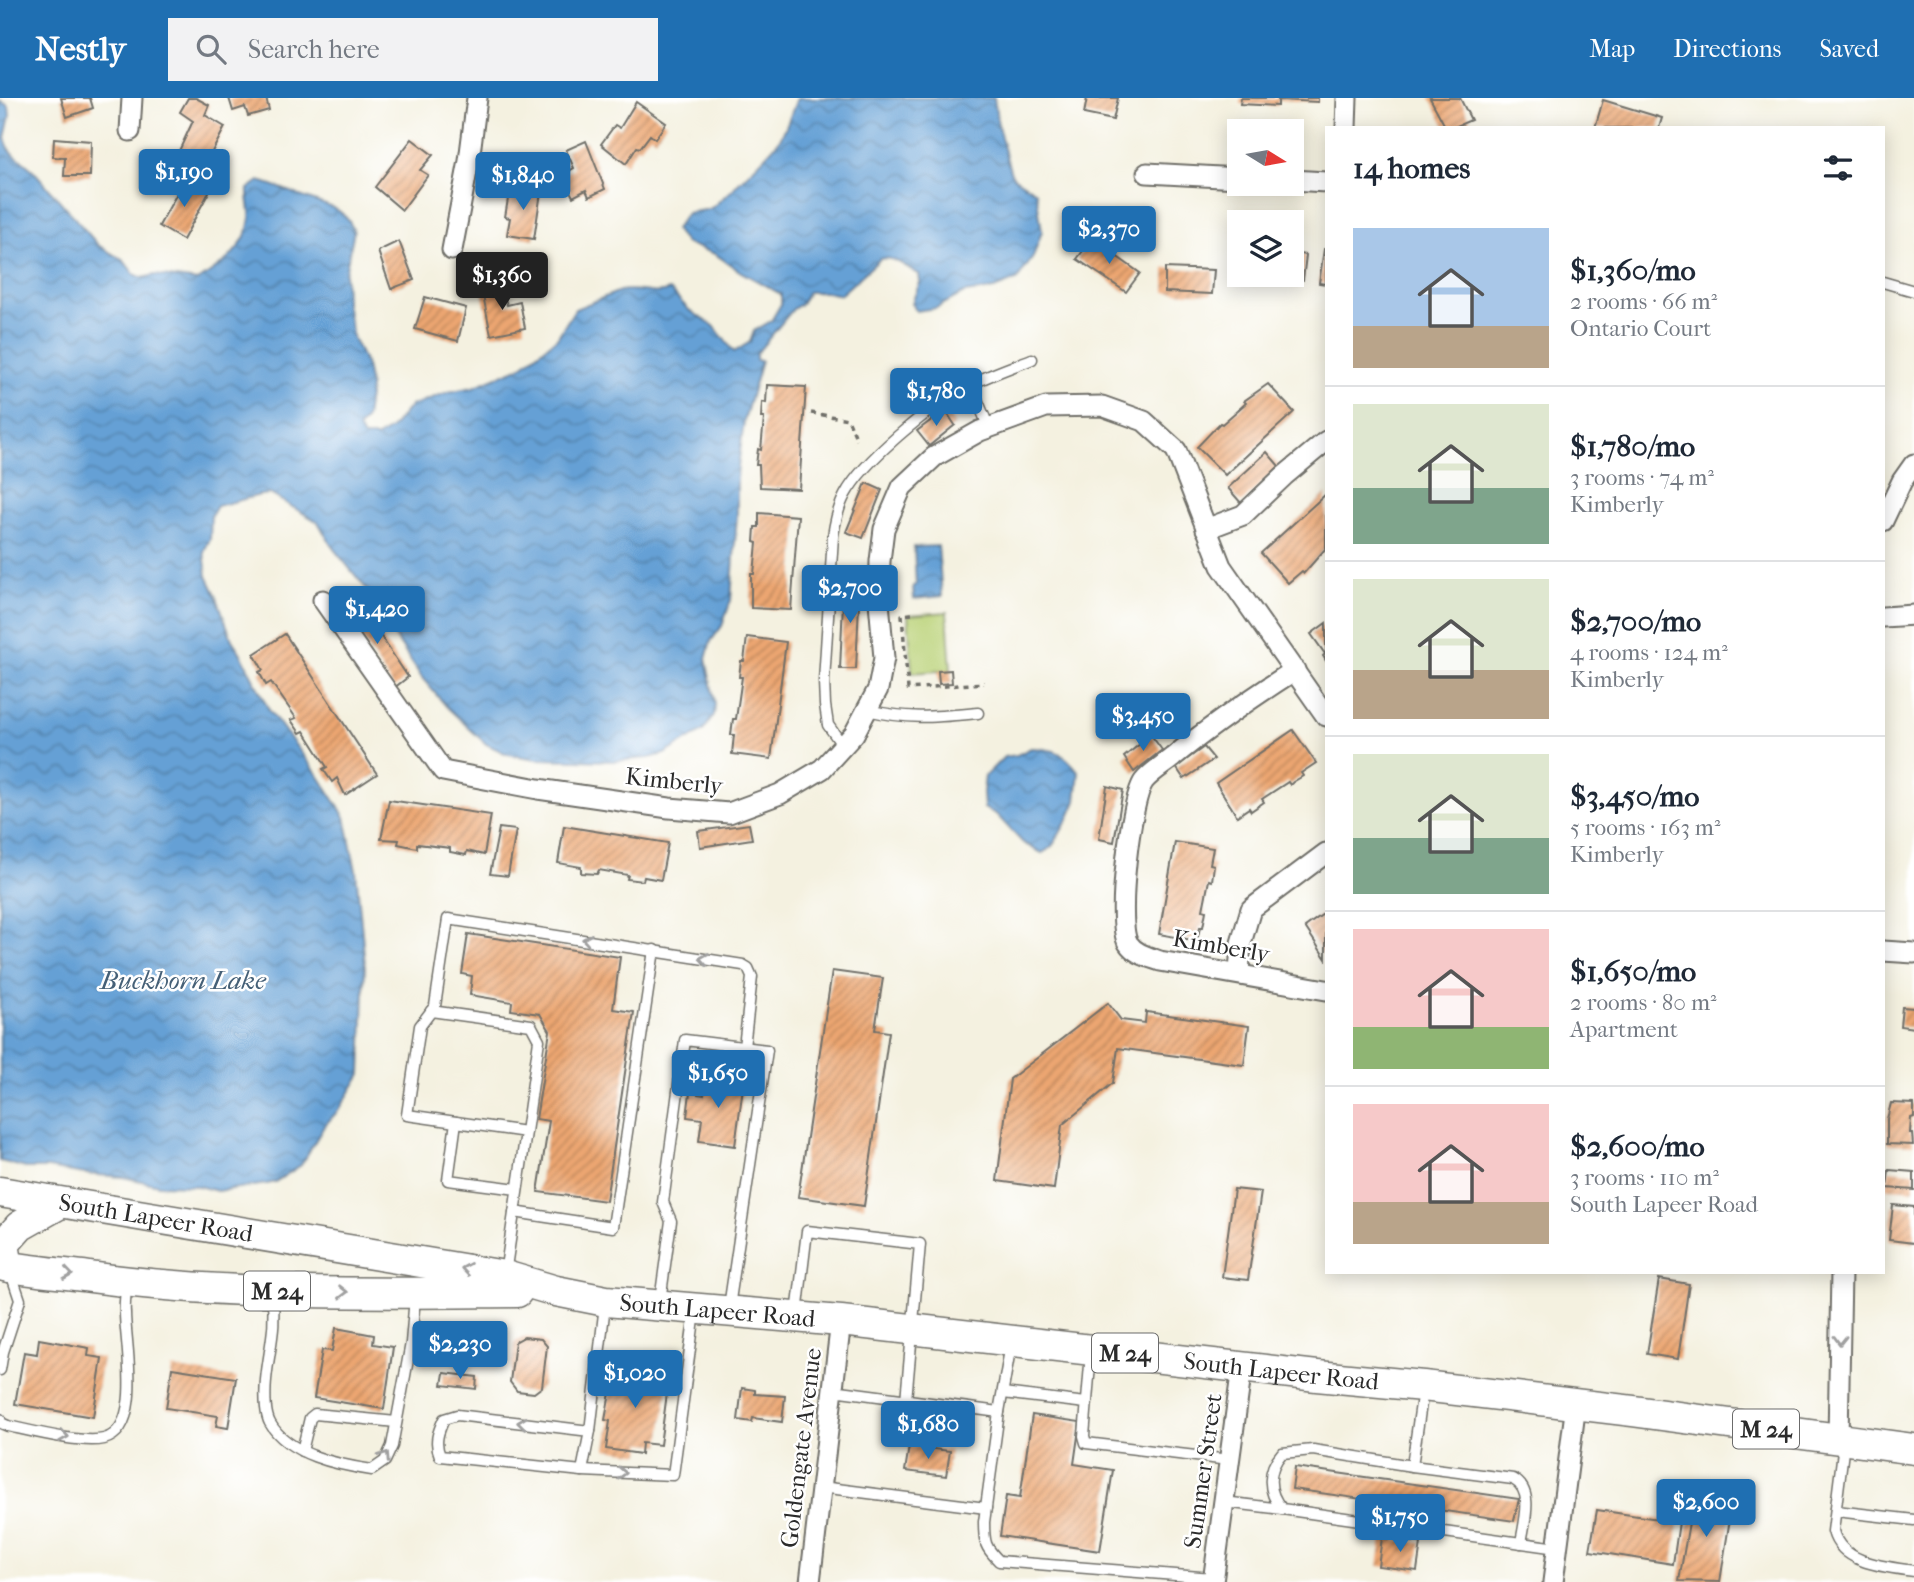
<!DOCTYPE html>
<meta charset="utf-8">
<style>
:root{--surface:#fff;--page:#f2f2f3;--text:#1f2937;--muted:#747a83;--line:#e0e1e3;--accent:#1f6fb2}
body{margin:0;font-family:"IM FELL French Canon",serif;background:var(--page);color:var(--text);height:100vh;display:flex;flex-direction:column;font-size:26px;white-space:nowrap}
*{box-sizing:border-box;margin:0}
p{font-size:23px;color:var(--muted)}
.icon{flex:none;width:38px;height:38px;fill:none;stroke:currentColor;stroke-width:2;stroke-linecap:round;stroke-linejoin:round}
.map{position:relative;flex:1;overflow:hidden}
.sheet{position:absolute;left:1325px;top:28px;width:560px;height:1148px;display:flex;flex-direction:column;background:var(--surface);border-radius:0px;box-shadow:0 4px 18px #0003}
.sheet>*{flex:none}
.needle{width:46px;rotate:101deg}
.buttons{position:absolute;left:1227px;top:21px;display:grid;gap:14px}
.buttons a{display:grid;place-items:center;width:77px;height:77px;border-radius:0px;background:var(--surface);box-shadow:0 4px 18px #0003;font-size:35px}
.price{position:absolute;translate:-50% -60px;padding:0 16px;border-radius:7px;background:var(--accent);color:#fff;font-size:23px;line-height:46px;filter:drop-shadow(0 2px 4px #0008)}
.price::after{content:'';position:absolute;left:50%;top:42px;width:21px;height:16px;margin-left:-10px;background:inherit;clip-path:polygon(0 0,100% 0,50% 100%)}
.price.current{background:#222;color:#fff}
ul{padding:0;list-style:none}
li{display:flex;align-items:center;gap:21px;height:175px;padding:0 28px}
li+li{border-top:2px solid var(--line)}
li span{display:grid;place-items:center;flex:none;width:196px;height:140px;border-radius:0px;color:#555}
li>.icon{margin-inline-start:auto}
span .icon{width:84px;height:84px;fill:#fffc;stroke-width:1}
li b{font-size:30px}
h2{display:flex;justify-content:space-between;align-items:center;height:84px;padding:0 28px;font-size:30px}
header{display:flex;align-items:center;gap:42px;box-sizing:border-box;height:98px;padding:0 35px;background:var(--accent);color:#fff}
header strong{font-size:33px}
nav{display:flex;gap:38px;margin-inline-start:auto;font-size:24px}
.search{width:490px;height:63px;background:var(--page);display:flex;align-items:center;gap:18px;box-sizing:border-box;padding:0 24px;border-radius:0px;color:var(--muted);font-size:26px}
.map>svg:first-child{display:block}
</style>
<header>
<strong>Nestly</strong>
<div class="search"><svg class="icon" aria-label="search" viewBox="0 0 24 24"><circle cx="10" cy="10" r="6"/><path d="M15 15l6 6"/></svg>Search here</div>
<nav><a>Map</a><a>Directions</a><a>Saved</a></nav>
</header>
<div class="map">
<svg width="1914" height="1484" viewBox="0 0 1914 1484">
<defs>
<pattern id="water-waves" width="16" height="10" patternUnits="userSpaceOnUse" patternTransform="scale(1.75)"><rect width="16" height="10" fill="#65a0d5"/><path d="M0 5q4-4 8 0t8 0" fill="none" stroke="#5383ad"/></pattern>
<pattern id="building-hatch" width="6" height="6" patternUnits="userSpaceOnUse" patternTransform="scale(1.75)"><rect width="6" height="6" fill="#eca671"/><path d="M-1 1l2-2M0 6l6-6M5 7l2-2" fill="none" stroke="#bf875d"/></pattern>
</defs>
<rect width="100%" height="100%" fill="#fff"/>
<filter id="ink" filterUnits="userSpaceOnUse"><feTurbulence type="fractalNoise" baseFrequency=".0143" numOctaves="2"/><feDisplacementMap in="SourceGraphic" scale="14" xChannelSelector="R" yChannelSelector="G"/><feConvolveMatrix kernelMatrix="1 2 1 2 8 2 1 2 1" color-interpolation-filters="sRGB"/></filter>
<filter id="wash" filterUnits="userSpaceOnUse"><feTurbulence type="fractalNoise" baseFrequency=".00686" numOctaves="4" result="noise"/><feDisplacementMap in="SourceGraphic" scale="28" xChannelSelector="R" yChannelSelector="G"/><feGaussianBlur stdDeviation="1.57" result="paint"/><feColorMatrix in="noise" values="0 0 0 0 0 0 0 0 0 0 0 0 0 0 0 0 0 1.4 0 .05"/><feComposite in="paint" operator="in"/></filter>
<g filter="url(#wash)">
<rect width="100%" height="100%" fill="#f4f1e0"/>
<path fill="#bad277" stroke="#727e51" stroke-width="2" d="M947,514L951,572L912,575L908,517Z"/>
<g fill="url(#water-waves)" stroke="#486680" stroke-width="2">
<path d="M797,0H994L998,28L1010,73L1013,79L1036,94L1042,133L1033,159L1017,182L994,191L964,195L936,210L916,213L912,205L920,184L919,176C907,170 893,157 880,161L840,197L827,194H808L801,206L793,211L756,256V262L761,263L744,323L737,377V416L731,502L722,528L711,543L706,561L715,606L714,617L703,633L664,656L649,660L614,663L536,661L507,656L486,646L447,609L422,580L380,516L373,499L333,450L318,424L270,396L260,397L217,408L211,418L210,441L204,453L207,478L216,497L232,542L240,554L269,612L318,677L345,719L356,773L365,866L361,976L339,1012L324,1028L301,1067L275,1084L267,1086L217,1093L198,1088L159,1087L123,1079L85,1076L48,1070H26L0,1063V3L9,8L10,18L5,40L10,53L33,72L98,147L124,163L134,176L143,180L155,177L198,183C221,168 247,150 250,120C251,110 247,101 248,91L259,83C275,87 290,94 306,100C327,109 343,107 354,133L345,175L346,206L353,240L366,267L370,289L366,320L358,331L364,339H377L391,331L410,308L448,294L473,289L521,269L557,240L575,211L620,193C637,189 655,199 670,192L689,212L714,228L734,254L750,244L754,233L771,223L781,206V196L741,174L715,156L685,145L675,131L687,115C694,113 703,113 709,111C716,109 775,49 780,41C787,28 792,14 797,0Z"/>
<path d="M938,448L942,498L914,501L913,488L916,487L914,449Z"/>
<path d="M1031,650C1056,651 1063,654 1079,674L1076,703L1069,719L1052,749L1042,755L1023,745L996,716L984,710L983,694L985,678L1004,659L1017,657Z"/>
</g>
<g id="blocks">
<g fill="url(#building-hatch)">
<path d="M61,0H90L93,10L67,19Z"/>
<path d="M188,0H196L209,7L205,17L225,29L204,69L179,53L193,23L180,14Z"/>
<path d="M229,0H266L269,12L248,18L245,9L233,13Z"/>
<path d="M1087,0H1118L1113,22L1084,16Z"/>
<path d="M1241,0H1318V4L1278,2V8L1240,6Z"/>
<path d="M1430,0H1460L1471,22L1452,30H1446Z"/>
<path d="M1603,2L1662,20L1659,30H1595Z"/>
<path d="M636,4L666,25L655,41L650,37L640,50L637,49L626,66L601,46L615,27L620,30Z"/>
<path d="M54,40L91,43L90,78H64L65,60L53,59Z"/>
<path d="M412,41L433,57L420,72L428,77L402,112L375,89Z"/>
<path d="M586,43L605,91L589,99L586,92L573,99L562,77L574,70L566,52Z"/>
<path d="M186,79L209,94L183,142L159,128Z"/>
<path d="M510,89L541,94L534,141L507,137L510,120L505,119Z"/>
<path d="M1092,141L1140,175L1126,194L1077,161Z"/>
<path d="M399,143L414,182L391,191L378,153Z"/>
<path d="M1324,151H1326V186L1319,185Z"/>
<path d="M1292,155L1306,157L1303,182L1269,179V177H1292Z"/>
<path d="M1165,170L1214,172L1212,196L1165,194Z"/>
<path d="M501,187L507,207L520,204L525,230L491,237L482,192Z"/>
<path d="M425,199L466,210L458,243L415,231Z"/>
<path d="M1268,286L1294,314L1225,377L1197,349L1220,325L1222,326L1246,305L1244,303Z"/>
<path d="M767,287L806,289L799,391L760,389L759,367H756L758,351L761,352L764,320H761L762,304L766,305Z"/>
<path d="M945,312L955,327L929,348L917,333Z"/>
<path d="M1267,354L1279,368L1241,405L1228,390Z"/>
<path d="M866,385L882,392L863,440L846,434Z"/>
<path d="M1326,396V450L1304,475L1302,473L1288,485L1261,455Z"/>
<path d="M759,415L798,418L791,512L751,510V476H754L757,445L754,444L755,429H759Z"/>
<path d="M844,483L860,484L856,571H840Z"/>
<path d="M360,507L408,579L394,590L346,516Z"/>
<path d="M1326,525V563L1323,558L1325,556L1311,536Z"/>
<path d="M285,536L377,676L345,697L337,680L332,684L323,671L327,669L304,633L300,635L291,622L296,620L271,584L266,587L259,574L263,572L254,556Z"/>
<path d="M747,539L786,544L771,661L732,656L734,637H731L733,621H736L742,579H739L741,563H744Z"/>
<path d="M951,572L952,585L939,586L938,573Z"/>
<path d="M1293,632L1316,665L1301,675L1303,678L1293,684L1290,687L1288,684L1262,701L1264,704L1251,713L1249,710L1237,718L1216,685Z"/>
<path d="M1151,637L1162,652L1134,674L1124,659Z"/>
<path d="M1204,649L1214,661L1184,681L1176,669Z"/>
<path d="M1107,688L1123,692L1114,744L1099,741Z"/>
<path d="M389,702L491,717L484,757L467,753L466,757L450,754V750L417,746V750L398,746L399,742L381,741Z"/>
<path d="M749,726L752,741L700,749L698,733Z"/>
<path d="M564,728L668,745L661,782L644,779L643,783L627,781L628,777L599,772L597,776L581,775V769L558,765Z"/>
<path d="M499,730L516,732L508,778L490,776Z"/>
<path d="M1175,744L1213,750L1210,766L1214,767L1212,783L1209,782L1203,812L1206,813L1203,829H1200L1197,843L1159,836Z"/>
<path d="M1326,814V861L1305,829Z"/>
<path d="M468,836L620,859L613,911L634,914L606,1103L538,1094L549,1023L536,1021L550,933L540,916L511,912L512,904L470,897L472,878L462,876Z"/>
<path d="M832,873L883,880L875,932L889,934L864,1108L798,1099Z"/>
<path d="M1108,905L1121,922L1145,925L1146,914L1249,928L1244,967L1118,950L1113,985L1062,1027L1054,1091L997,1083L1010,981Z"/>
<path d="M1902,909L1914,910V930L1900,928Z"/>
<path d="M707,977L744,982L735,1048L699,1043L702,1021L687,1019L690,995L704,997Z"/>
<path d="M1891,1005L1914,1006V1019L1911,1020L1910,1035H1912L1913,1047L1887,1046V1021Z"/>
<path d="M1889,1072L1914,1074V1092L1887,1090Z"/>
<path d="M1234,1091L1261,1094L1248,1182L1222,1179Z"/>
<path d="M1893,1107L1914,1109V1145L1889,1142Z"/>
<path d="M1659,1181L1689,1186L1678,1261L1647,1256Z"/>
<path d="M336,1230L374,1237L373,1246L393,1249L384,1311L314,1300L322,1252L332,1253Z"/>
<path d="M524,1239L541,1241L547,1248L542,1289L534,1295L517,1293L510,1284L515,1244Z"/>
<path d="M39,1241L89,1250L88,1258L102,1260L93,1319L15,1306L24,1254L37,1256Z"/>
<path d="M617,1265L654,1270L652,1286L668,1288L660,1347L642,1345L641,1356L606,1351L610,1323L605,1322L610,1295L608,1291H614Z"/>
<path d="M172,1270L236,1280L228,1330L216,1328L218,1318L166,1310Z"/>
<path d="M444,1275L477,1279L476,1291L442,1287Z"/>
<path d="M742,1290L755,1292V1296L785,1298L782,1324L753,1320L752,1324L738,1322Z"/>
<path d="M1032,1317L1080,1324L1074,1366L1113,1372L1100,1453L1000,1438L1006,1398L1020,1400Z"/>
<path d="M909,1348L950,1353L946,1378L905,1373Z"/>
<path d="M1295,1369L1519,1401L1514,1423L1292,1391Z"/>
<path d="M1694,1395L1733,1401L1720,1484L1679,1483Z"/>
<path d="M1597,1412L1679,1424L1673,1466L1590,1453Z"/>
<path d="M1382,1440L1421,1445L1417,1473L1378,1468Z"/>
</g>
</g>
</g>
<g filter="url(#ink)">
<use href="#blocks" fill-opacity="0" stroke="#71706a" stroke-width="2"/>
<g fill="none" stroke-linecap="round" stroke-linejoin="round">
<g stroke="#71706a" stroke-width="13">
<g id="service">
<path d="M1883,184L1914,193"/>
<path d="M971,287L989,330"/>
<path d="M867,612C911,622 934,619 978,615"/>
<path d="M843,648L828,627L825,607L824,583L833,438C835,424 838,410 845,397C863,363 929,309 964,290C985,278 1010,270 1032,261"/>
<path d="M431,913L531,927L539,942L526,1034"/>
<path d="M456,1024L448,1082L517,1091"/>
<path d="M514,1114L613,1129L654,852"/>
<path d="M505,1176L526,1034L407,1017L420,928L435,908L448,821L743,867L748,870L752,879L744,949"/>
<path d="M272,1196C277,1230 269,1250 266,1282C265,1295 264,1314 270,1325C288,1357 339,1367 372,1372L385,1363L392,1348L411,1245L415,1199"/>
<path d="M660,1203L671,1123L663,1104L685,942L767,952L729,1209"/>
<path d="M797,1216L807,1133L920,1146L906,1302"/>
<path d="M1091,1255L1084,1338L1086,1345L1229,1362"/>
<path d="M0,1272L3,1254L20,1202L10,1172"/>
<path d="M833,1292L999,1314L984,1424C984,1445 985,1449 999,1463L1213,1480"/>
<path d="M1423,1292L1412,1368L1313,1352L1282,1355C1267,1372 1267,1394 1282,1411L1557,1450"/>
<path d="M1003,1295L1086,1305"/>
<path d="M999,1314L1011,1246"/>
<path d="M0,1321L1,1325L8,1328C31,1333 82,1346 104,1341C144,1331 125,1245 125,1215C124,1206 126,1197 126,1188"/>
<path d="M590,1333L457,1317L444,1321C438,1334 434,1344 440,1358L582,1373L673,1377L695,1214"/>
<path d="M1844,1345L1833,1433C1841,1466 1886,1469 1914,1473"/>
<path d="M302,1353L310,1320L315,1316L396,1324"/>
<path d="M1412,1368L1513,1381C1535,1393 1524,1424 1521,1445"/>
<path d="M582,1373L590,1333L605,1207"/>
<path d="M821,1389L986,1410"/>
<path d="M1224,1404L1282,1411"/>
<path d="M1836,1413L1914,1422"/>
</g>
</g>
<g stroke="#71706a" stroke-width="23">
<g id="minor">
<path d="M1346,30L1347,0"/>
<path d="M130,33L132,0"/>
<path d="M1147,75L1239,80"/>
<path d="M1292,82L1326,84"/>
<path d="M452,152L469,63L477,0"/>
<path d="M1883,423L1902,383L1914,366"/>
<path d="M1206,431L1243,417L1284,378L1326,343"/>
<path d="M323,502L443,673L538,691L669,710L729,715L780,696L822,671L854,636L878,591L884,560L879,504L880,463L884,431L902,389L934,359L980,333L1046,309L1102,308L1144,323L1176,352L1221,468L1326,618"/>
<path d="M1883,519L1914,517"/>
<path d="M1295,572C1253,599 1212,627 1173,659C1165,666 1151,674 1144,683C1130,702 1116,824 1128,845C1135,856 1149,859 1160,863L1326,892"/>
<path d="M1883,853L1914,855"/>
<path d="M1239,876L1241,845L1251,811L1326,755"/>
<path d="M1838,1341L1841,1174"/>
<path d="M810,1484L841,1223"/>
<path d="M1213,1484L1242,1269"/>
<path d="M1553,1484L1576,1306"/>
</g>
</g>
<g stroke="#71706a" stroke-width="33">
<g id="primary">
<path id="s1" d="M0,1094L505,1178L556,1193L606,1203L841,1223L1317,1278L1423,1288L1633,1313L1914,1351"/>
<path d="M0,1167C29,1173 60,1175 90,1179C231,1198 375,1195 517,1194"/>
<path d="M8,1169L4,1146L20,1128L59,1106"/>
</g>
</g>
<g stroke="#71706a" stroke-width="3.5" stroke-dasharray="5 5" stroke-linecap="butt">
<path d="M811,315L848,321L857,342"/>
<path d="M912,516L902,517L908,591L984,585"/>
</g>
<use href="#service" stroke="#fff" stroke-width="10"/>
<use href="#minor" stroke="#fff" stroke-width="19"/>
<use href="#primary" stroke="#fff" stroke-width="30"/>
</g>
<defs><path id="oneway-chevron" d="M-2-3.5L2.5 0L-2 3.5" fill="none" stroke-width="1.6" stroke-linecap="round" stroke-linejoin="round" transform="scale(1.75)"/></defs>
<g stroke="#a0a0a0">
<use href="#oneway-chevron" transform="translate(587 842) rotate(-171)"/>
<use href="#oneway-chevron" transform="translate(704 861) rotate(-171)"/>
<use href="#oneway-chevron" transform="translate(466 1171) rotate(-171)"/>
<use href="#oneway-chevron" transform="translate(68 1176) rotate(8)"/>
<use href="#oneway-chevron" transform="translate(343 1194) rotate(1)"/>
<use href="#oneway-chevron" transform="translate(1840 1242) rotate(91)"/>
<use href="#oneway-chevron" transform="translate(522 1325) rotate(-173)"/>
<use href="#oneway-chevron" transform="translate(64 1338) rotate(9)"/>
<use href="#oneway-chevron" transform="translate(385 1358) rotate(-56)"/>
<use href="#oneway-chevron" transform="translate(622 1375) rotate(2)"/>
</g>
</g>
<g text-anchor="middle" dominant-baseline="central" stroke-width="5" stroke-linejoin="round" paint-order="stroke">
<g fill="#fff" stroke="#6b6b6b" stroke-width="2">
<rect x="244" y="1173.5" width="66" height="39" rx="5"/>
<rect x="1092" y="1235.5" width="66" height="39" rx="5"/>
<rect x="1733" y="1311.5" width="66" height="39" rx="5"/>
</g>
<g font-size="23" font-weight="bold" fill="#2b2b2b">
<text x="277" y="1193">M 24</text>
<text x="1125" y="1255">M 24</text>
<text x="1766" y="1331">M 24</text>
</g>
<g font-size="24" fill="#2b2b2b" stroke="#fff">
<text transform="translate(674 683) rotate(6)">Kimberly</text>
<text transform="translate(1221 848) rotate(10)">Kimberly</text>
<text stroke="none"><textPath href="#s1" startOffset="158">South Lapeer Road</textPath></text>
<text stroke="none"><textPath href="#s1" startOffset="728">South Lapeer Road</textPath></text>
<text stroke="none"><textPath href="#s1" startOffset="1295">South Lapeer Road</textPath></text>
<text transform="translate(801 1350) rotate(-83)">Goldengate Avenue</text>
<text transform="translate(1203 1373) rotate(-82)">Summer Street</text>
</g>
<g font-size="26" font-style="italic" fill="#456077" stroke="#fff">
<text x="183" y="882">Buckhorn Lake</text>
</g>
</g>
</svg>
<div class="buttons">
<a><svg class="needle" viewBox="-14 -14 28 28"><path d="M0-13l5 13h-10z" fill="#e53935"/><path d="M0 13l5-13h-10z" fill="#747a83"/></svg></a>
<a><svg class="icon" aria-label="layers" viewBox="0 0 24 24"><path d="M12 4l9 5-9 5-9-5zM3 14l9 5 9-5"/></svg></a>
</div>
<b class="price" style="left:184px;top:111px">$1,190</b>
<b class="price" style="left:523px;top:114px">$1,840</b>
<b class="price" style="left:1109px;top:168px">$2,370</b>
<b class="price current" style="left:502px;top:214px">$1,360</b>
<b class="price" style="left:936px;top:330px">$1,780</b>
<b class="price" style="left:850px;top:527px">$2,700</b>
<b class="price" style="left:377px;top:548px">$1,420</b>
<b class="price" style="left:1143px;top:655px">$3,450</b>
<b class="price" style="left:718px;top:1012px">$1,650</b>
<b class="price" style="left:460px;top:1283px">$2,230</b>
<b class="price" style="left:635px;top:1312px">$1,020</b>
<b class="price" style="left:928px;top:1363px">$1,680</b>
<b class="price" style="left:1706px;top:1441px">$2,600</b>
<b class="price" style="left:1400px;top:1456px">$1,750</b>
<section class="sheet">
<h2>14 homes<svg class="icon" aria-label="filters" viewBox="0 0 24 24"><path d="M4 7h16M4 17h16"/><circle cx="9" cy="7" r="2"/><circle cx="15" cy="17" r="2"/></svg></h2>
<ul>
<li><span style="background:linear-gradient(#a9c7e8 70%,#b9a48a 0)"><svg class="icon" aria-label="home" viewBox="0 0 24 24"><path d="M3 11l9-7 9 7M6 9v11h12V9"/></svg></span><div><b>$1,360/mo</b><p>2 rooms · 66 m²</p><p>Ontario Court</p></div></li>
<li><span style="background:linear-gradient(#dfe7d0 60%,#7fa58c 0)"><svg class="icon" aria-label="home" viewBox="0 0 24 24"><path d="M3 11l9-7 9 7M6 9v11h12V9"/></svg></span><div><b>$1,780/mo</b><p>3 rooms · 74 m²</p><p>Kimberly</p></div></li>
<li><span style="background:linear-gradient(#dfe7d0 65%,#b9a48a 0)"><svg class="icon" aria-label="home" viewBox="0 0 24 24"><path d="M3 11l9-7 9 7M6 9v11h12V9"/></svg></span><div><b>$2,700/mo</b><p>4 rooms · 124 m²</p><p>Kimberly</p></div></li>
<li><span style="background:linear-gradient(#dfe7d0 60%,#7fa58c 0)"><svg class="icon" aria-label="home" viewBox="0 0 24 24"><path d="M3 11l9-7 9 7M6 9v11h12V9"/></svg></span><div><b>$3,450/mo</b><p>5 rooms · 163 m²</p><p>Kimberly</p></div></li>
<li><span style="background:linear-gradient(#f6c9c9 70%,#8fb573 0)"><svg class="icon" aria-label="home" viewBox="0 0 24 24"><path d="M3 11l9-7 9 7M6 9v11h12V9"/></svg></span><div><b>$1,650/mo</b><p>2 rooms · 80 m²</p><p>Apartment</p></div></li>
<li><span style="background:linear-gradient(#f6c9c9 70%,#b9a48a 0)"><svg class="icon" aria-label="home" viewBox="0 0 24 24"><path d="M3 11l9-7 9 7M6 9v11h12V9"/></svg></span><div><b>$2,600/mo</b><p>3 rooms · 110 m²</p><p>South Lapeer Road</p></div></li>
</ul>
</section>
</div>
